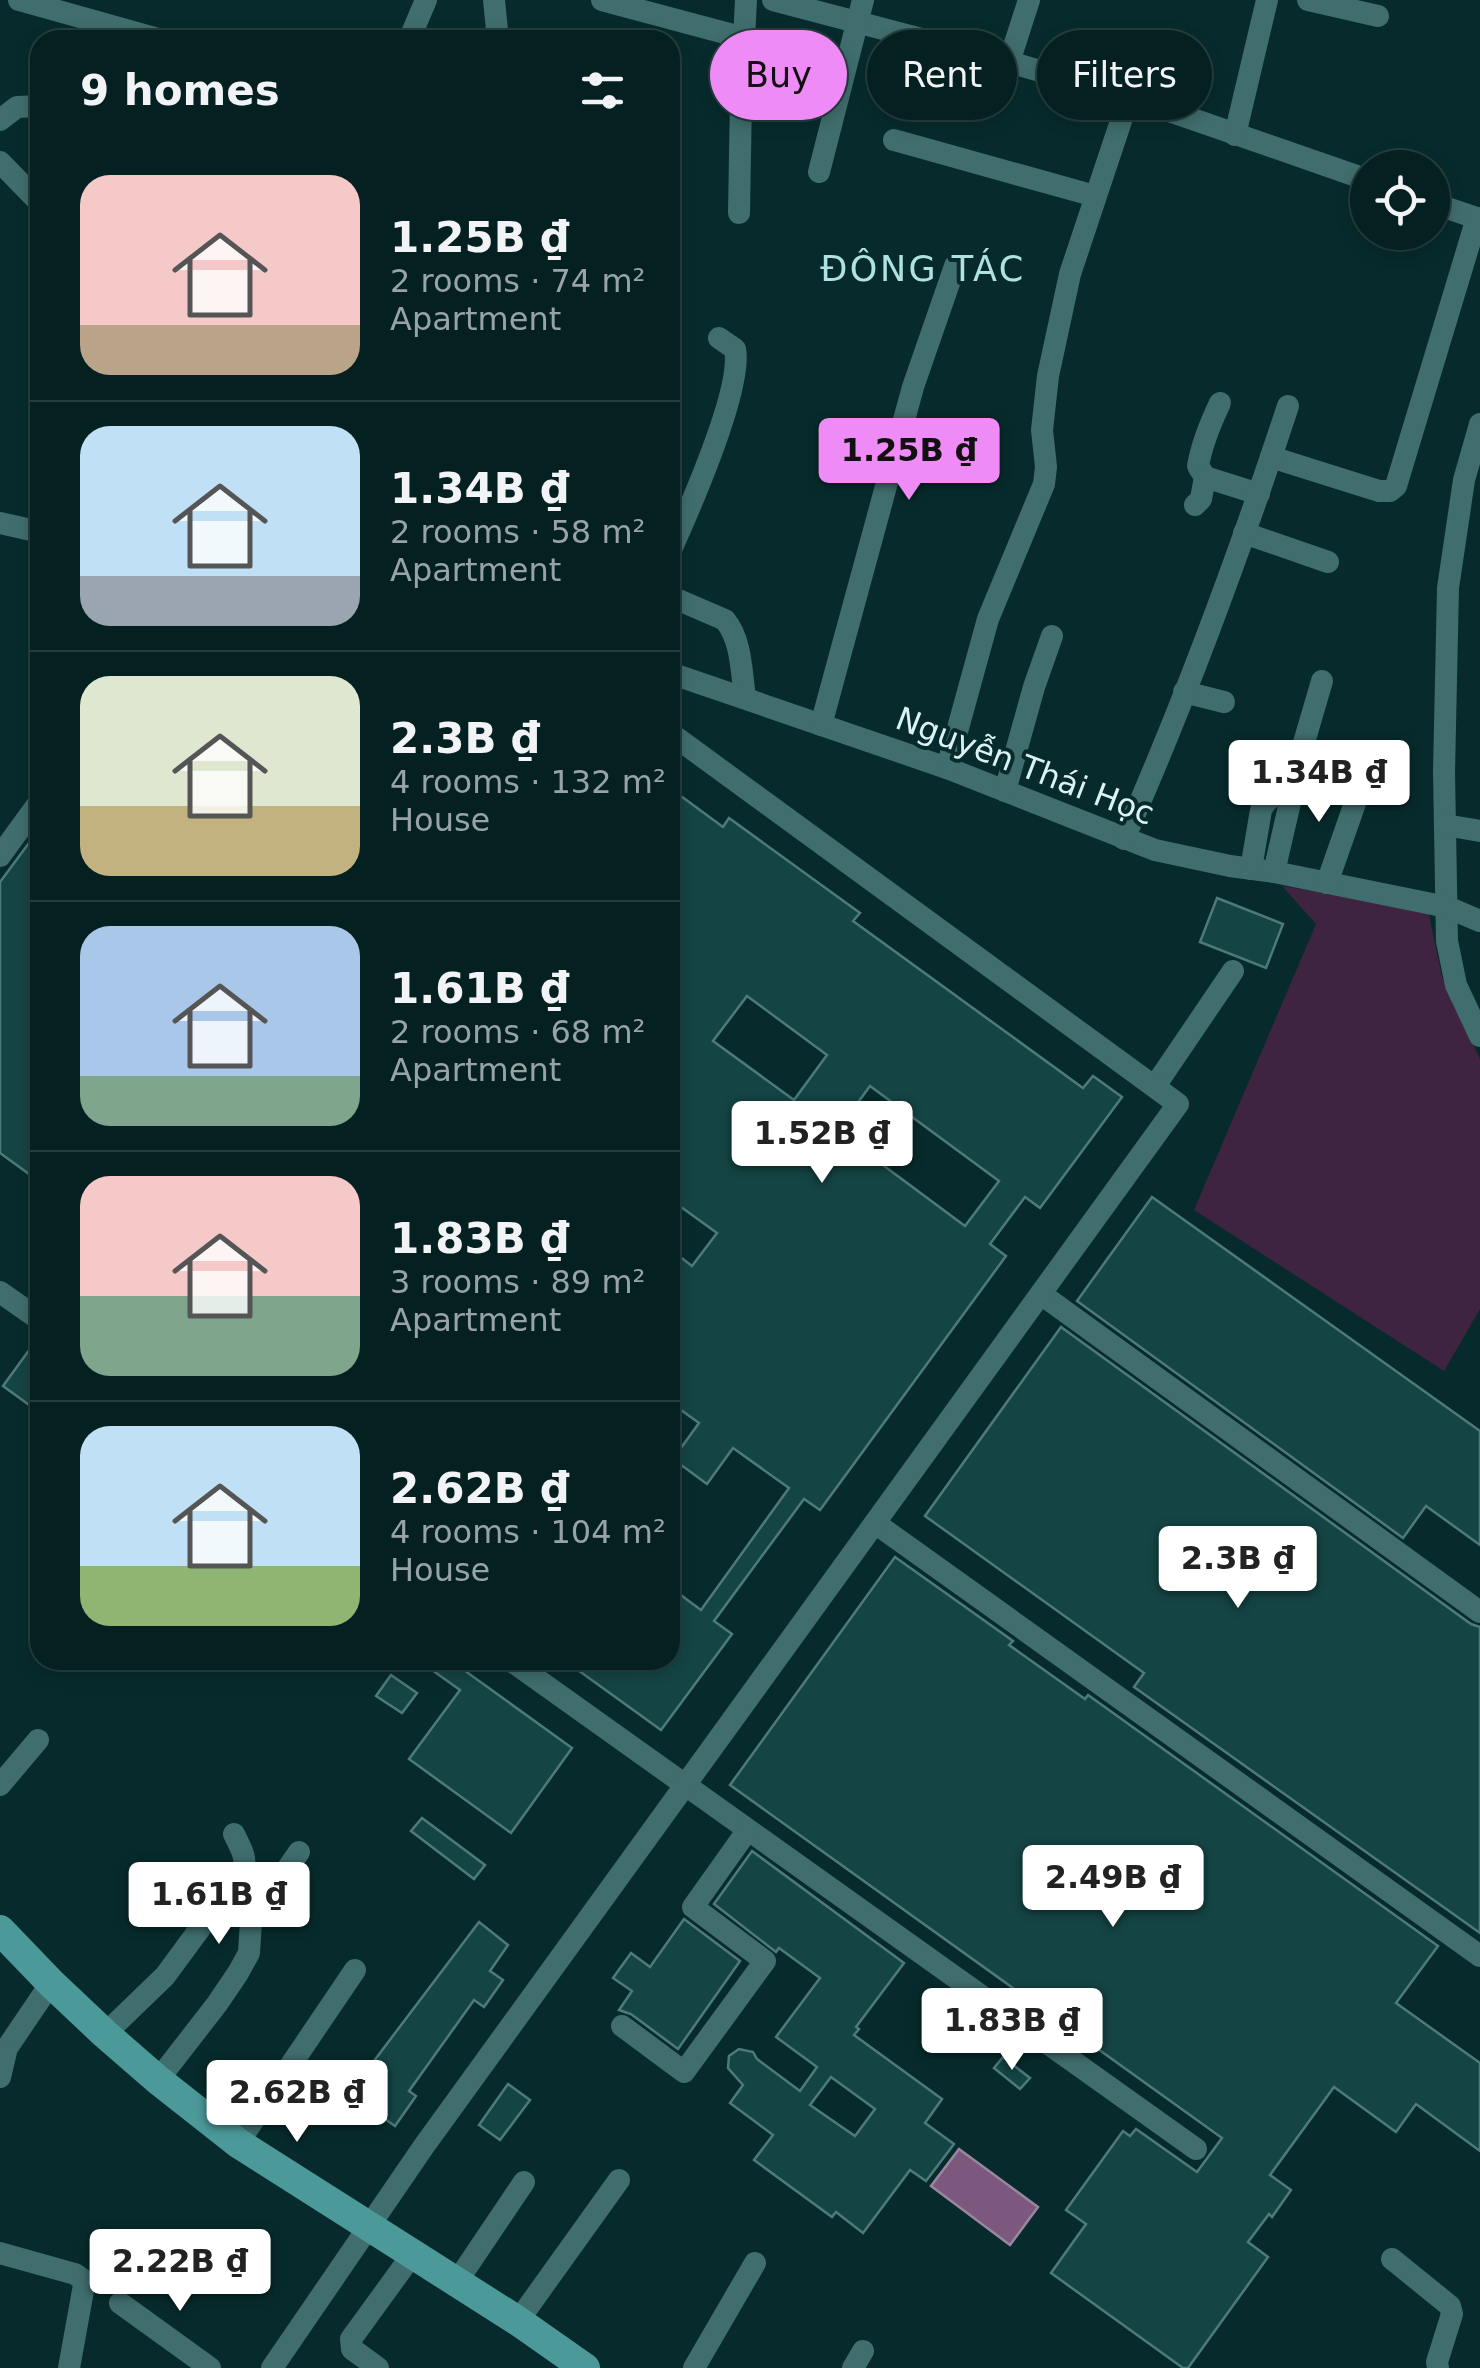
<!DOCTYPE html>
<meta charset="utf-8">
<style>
:root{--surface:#052021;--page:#0e282a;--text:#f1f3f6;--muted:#97a3a5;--line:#263e3f;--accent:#ef8bf6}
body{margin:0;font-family:"DejaVu Sans",sans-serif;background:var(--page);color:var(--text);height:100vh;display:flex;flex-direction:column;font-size:38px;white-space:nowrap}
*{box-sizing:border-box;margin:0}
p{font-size:32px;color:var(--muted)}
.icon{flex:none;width:55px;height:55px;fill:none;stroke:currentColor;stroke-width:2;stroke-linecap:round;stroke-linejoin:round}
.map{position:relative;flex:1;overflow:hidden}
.drawer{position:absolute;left:30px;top:30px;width:650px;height:1640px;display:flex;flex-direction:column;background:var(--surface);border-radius:30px;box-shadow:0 5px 15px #0003,0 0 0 2px var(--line)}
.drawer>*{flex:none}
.hud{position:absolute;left:710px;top:30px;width:620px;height:90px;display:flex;gap:20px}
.controls{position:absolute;left:1350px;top:150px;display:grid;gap:20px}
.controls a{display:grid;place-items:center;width:100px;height:100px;border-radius:50%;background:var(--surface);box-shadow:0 5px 15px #0003,0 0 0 2px var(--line);font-size:50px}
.price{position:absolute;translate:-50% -85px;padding:0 22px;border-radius:10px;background:#fff;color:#222;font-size:32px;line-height:65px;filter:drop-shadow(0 2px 5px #0008)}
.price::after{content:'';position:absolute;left:50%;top:60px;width:30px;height:22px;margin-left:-15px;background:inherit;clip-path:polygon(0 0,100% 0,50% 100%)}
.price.active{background:var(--accent);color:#111}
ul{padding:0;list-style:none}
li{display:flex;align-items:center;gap:30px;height:250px;padding:0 50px}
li+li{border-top:2px solid var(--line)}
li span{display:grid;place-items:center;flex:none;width:280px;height:200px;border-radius:30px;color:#555}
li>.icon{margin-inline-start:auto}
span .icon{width:120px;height:120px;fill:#fffc;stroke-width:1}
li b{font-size:42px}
h2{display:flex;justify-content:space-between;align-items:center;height:120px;padding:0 50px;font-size:42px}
.pill{padding:0 35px;border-radius:45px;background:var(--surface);box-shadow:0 5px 15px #0003,0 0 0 2px var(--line);font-size:35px;line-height:90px}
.pill.active{background:var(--accent);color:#111}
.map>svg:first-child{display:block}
</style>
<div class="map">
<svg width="1480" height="2368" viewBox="0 0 1480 2368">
<rect width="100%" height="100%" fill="#072b2c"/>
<path fill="#3e2440" d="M1282,886L1428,910L1442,977L1480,1059V1309L1444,1371L1194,1210L1316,924Z"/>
<path fill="#7c587e" stroke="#9986a1" stroke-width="2.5" d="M959,2149L1038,2207L1010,2245L931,2186Z"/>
<g fill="#154444" stroke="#4d7a7a" stroke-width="2.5" fill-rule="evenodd">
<path d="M670,788L723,827L729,818L860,913L853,921L1083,1088L1093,1076L1122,1097L1040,1208L1025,1197L990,1244L1006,1256L820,1510L804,1499L714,1621L732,1634L661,1730L564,1660H670V1587L701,1610L789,1488L733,1448L707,1484L673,1459L699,1423L670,1402V1249L692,1266L717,1233L670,1199ZM747,996L827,1055L794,1100L713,1041ZM870,1086L999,1181L965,1226L837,1131Z"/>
<path d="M40,828V1182L0,1153V882Z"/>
<path d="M1217,898L1283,924L1266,968L1200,942Z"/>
<path d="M1152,1197L1480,1431V1545L1426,1506L1403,1538L1077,1301Z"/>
<path d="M1061,1327L1471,1624L1480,1627V1933L1134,1687L1144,1673L925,1516Z"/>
<path d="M40,1335V1397L32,1407L3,1386Z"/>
<path d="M895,1557L1013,1641L1009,1645L1085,1699L1088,1695L1438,1946L1396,2003L1480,2063V2151L1416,2104L1396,2132L1334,2087L1270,2175L1291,2190L1272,2217L1269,2214L1248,2242L1268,2257L1188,2368H1183L1051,2273L1086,2224L1066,2210L1123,2131L1130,2136L1136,2129L1197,2172L1222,2138L730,1785Z"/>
<path d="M418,1660H450L572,1748L511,1833L409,1759L460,1690Z"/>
<path d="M391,1675L417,1693L402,1713L376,1696Z"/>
<path d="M422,1818L485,1865L474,1879L411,1831Z"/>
<path d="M752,1851L904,1963L856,2027L859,2029L854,2035L942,2099L925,2123L954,2144L926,2181L910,2170L863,2233L836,2212L832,2217L754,2160L773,2135L730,2103L743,2085L728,2068L729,2056L739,2049L753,2052L757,2059L800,2091L817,2067L776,2037L820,1978L779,1948L776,1952L714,1904ZM831,2077L875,2109L855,2136L810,2105Z"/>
<path d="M684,1919L740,1961L678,2049L631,2014L619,2010L632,1991L613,1978L631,1953L650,1967Z"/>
<path d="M479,1922L508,1945L490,1971L503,1980L484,2007L474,2000L409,2091L416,2096L395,2126L349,2094Z"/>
<path d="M1003,2057L1030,2078L1020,2089L994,2068Z"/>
<path d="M508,2084L530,2100L500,2140L479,2125Z"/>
</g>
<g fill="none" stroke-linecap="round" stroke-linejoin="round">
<g stroke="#406d6d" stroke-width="22">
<path d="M19,0L162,40"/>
<path d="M494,0L498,40"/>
<path d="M602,0L744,38"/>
<path d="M773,0L1009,62L1129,97L1368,180"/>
<path d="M1308,0L1378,16"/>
<path d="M409,40L426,0"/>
<path d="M1009,62L1029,0"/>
<path d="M0,120L17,107L40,106"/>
<path d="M1235,135L1267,0"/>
<path d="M894,140L1095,196"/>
<path d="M0,162L40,203"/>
<path d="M819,172L863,0"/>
<path d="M1432,203L1480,219"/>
<path d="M739,213L741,97L746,0"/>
<path d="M1480,424L1464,480L1448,588L1444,772L1447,941L1456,985L1480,1036"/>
<path d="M1271,457L1379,491H1390L1396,486L1477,218"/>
<path d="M1205,477L1198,466C1202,443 1210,424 1220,403"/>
<path d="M1195,505L1201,499L1205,477L1259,494"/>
<path d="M0,523L40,532"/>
<path d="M1244,533L1328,562"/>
<path d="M670,552C688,512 743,389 735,349L719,338"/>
<path d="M670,593L674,598L725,620C742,641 741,671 745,697"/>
<path d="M670,673L947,768L1155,850L1230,866L1274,872L1447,907L1480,921"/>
<path d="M1184,692L1224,702"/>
<path d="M821,725L913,387L955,266"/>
<path d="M947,768L988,619L1044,484L1046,467L1042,430L1048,376L1070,274L1129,97"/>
<path d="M1005,791L1034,687L1052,636"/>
<path d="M1445,825L1480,831"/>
<path d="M1124,839C1186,698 1240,552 1288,406"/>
<path d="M0,856L40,801"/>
<path d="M1251,869L1261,810C1268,796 1277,794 1292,792"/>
<path d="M1274,872L1303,746L1322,681"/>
<path d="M1327,883L1361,786"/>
<path d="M1155,1086L1233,971"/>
<path d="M0,1292L40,1320"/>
<path d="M1041,1294L1480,1612"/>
<path d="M875,1523L1480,1956"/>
<path d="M510,1660L1196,2149"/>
<path d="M0,1785L38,1740"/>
<path d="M622,2026L684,2072L765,1961L693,1907L747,1831"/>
<path d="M105,2034L165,1976L243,1870C248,1858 239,1845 234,1834"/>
<path d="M9,2045L51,1983"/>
<path d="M0,2077L6,2052"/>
<path d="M158,2080L217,2004L238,1973L249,1953L251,1921L299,1852"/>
<path d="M238,2143L355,1970"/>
<path d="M0,2253L75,2274L82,2279L84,2285L69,2368"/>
<path d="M1392,2259L1450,2306L1452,2314L1437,2362L1438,2368"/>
<path d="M456,2283L524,2182"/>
<path d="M120,2303L210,2368"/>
<path d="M518,2321L619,2180"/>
<path d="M272,2368L424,2146L1178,1104L670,733"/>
<path d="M378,2368L352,2349L351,2339L412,2255"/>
<path d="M694,2368L755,2263"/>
<path d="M853,2368L863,2351"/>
</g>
<path stroke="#4b9999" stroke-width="30" d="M0,1930L51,1983L105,2034L158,2080L238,2143L518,2321L585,2368"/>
</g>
<g text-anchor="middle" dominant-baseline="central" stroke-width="8" stroke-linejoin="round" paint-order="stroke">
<g font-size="32" fill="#dcf3f3" stroke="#072b2c">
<text transform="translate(1025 766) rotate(21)">Nguyễn Thái Học</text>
</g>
<g font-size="35" letter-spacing="2.5" fill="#b1e2e2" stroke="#072b2c">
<text x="923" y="269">ĐÔNG TÁC</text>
</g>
</g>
</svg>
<div class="controls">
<a><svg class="icon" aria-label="locate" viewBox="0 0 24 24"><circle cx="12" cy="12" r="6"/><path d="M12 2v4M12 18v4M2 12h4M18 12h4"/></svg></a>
</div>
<b class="price active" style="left:909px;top:503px">1.25B ₫</b>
<b class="price" style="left:1319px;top:825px">1.34B ₫</b>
<b class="price" style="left:822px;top:1186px">1.52B ₫</b>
<b class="price" style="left:1238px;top:1611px">2.3B ₫</b>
<b class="price" style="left:1113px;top:1930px">2.49B ₫</b>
<b class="price" style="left:219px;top:1947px">1.61B ₫</b>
<b class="price" style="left:1012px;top:2073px">1.83B ₫</b>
<b class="price" style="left:297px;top:2145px">2.62B ₫</b>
<b class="price" style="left:180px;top:2314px">2.22B ₫</b>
<div class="hud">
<a class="pill active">Buy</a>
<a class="pill">Rent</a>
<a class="pill">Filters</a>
</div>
<section class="drawer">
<h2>9 homes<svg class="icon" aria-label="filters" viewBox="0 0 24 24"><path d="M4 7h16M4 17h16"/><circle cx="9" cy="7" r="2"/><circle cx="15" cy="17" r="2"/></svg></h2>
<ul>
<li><span style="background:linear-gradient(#f6c9c9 75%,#b9a48a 0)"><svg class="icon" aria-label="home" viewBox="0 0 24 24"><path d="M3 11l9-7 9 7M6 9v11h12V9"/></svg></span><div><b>1.25B ₫</b><p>2 rooms · 74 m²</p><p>Apartment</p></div></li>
<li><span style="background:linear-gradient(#bfe0f5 75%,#9aa5b1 0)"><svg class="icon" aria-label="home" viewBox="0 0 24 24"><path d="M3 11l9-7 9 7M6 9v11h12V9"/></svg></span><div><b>1.34B ₫</b><p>2 rooms · 58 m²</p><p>Apartment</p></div></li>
<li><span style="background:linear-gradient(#dfe7d0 65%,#c2b280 0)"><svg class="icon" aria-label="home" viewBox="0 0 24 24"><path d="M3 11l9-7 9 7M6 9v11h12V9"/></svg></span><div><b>2.3B ₫</b><p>4 rooms · 132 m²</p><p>House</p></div></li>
<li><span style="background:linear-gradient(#a9c7e8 75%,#7fa58c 0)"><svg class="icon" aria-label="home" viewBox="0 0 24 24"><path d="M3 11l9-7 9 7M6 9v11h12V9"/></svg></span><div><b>1.61B ₫</b><p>2 rooms · 68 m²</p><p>Apartment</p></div></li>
<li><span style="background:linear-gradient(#f6c9c9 60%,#7fa58c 0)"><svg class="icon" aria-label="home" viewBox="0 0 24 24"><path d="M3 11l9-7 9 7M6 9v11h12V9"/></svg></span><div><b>1.83B ₫</b><p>3 rooms · 89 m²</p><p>Apartment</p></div></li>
<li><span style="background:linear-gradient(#bfe0f5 70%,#8fb573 0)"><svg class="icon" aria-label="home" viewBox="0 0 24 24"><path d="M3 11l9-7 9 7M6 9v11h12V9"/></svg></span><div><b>2.62B ₫</b><p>4 rooms · 104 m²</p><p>House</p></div></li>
</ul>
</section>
</div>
